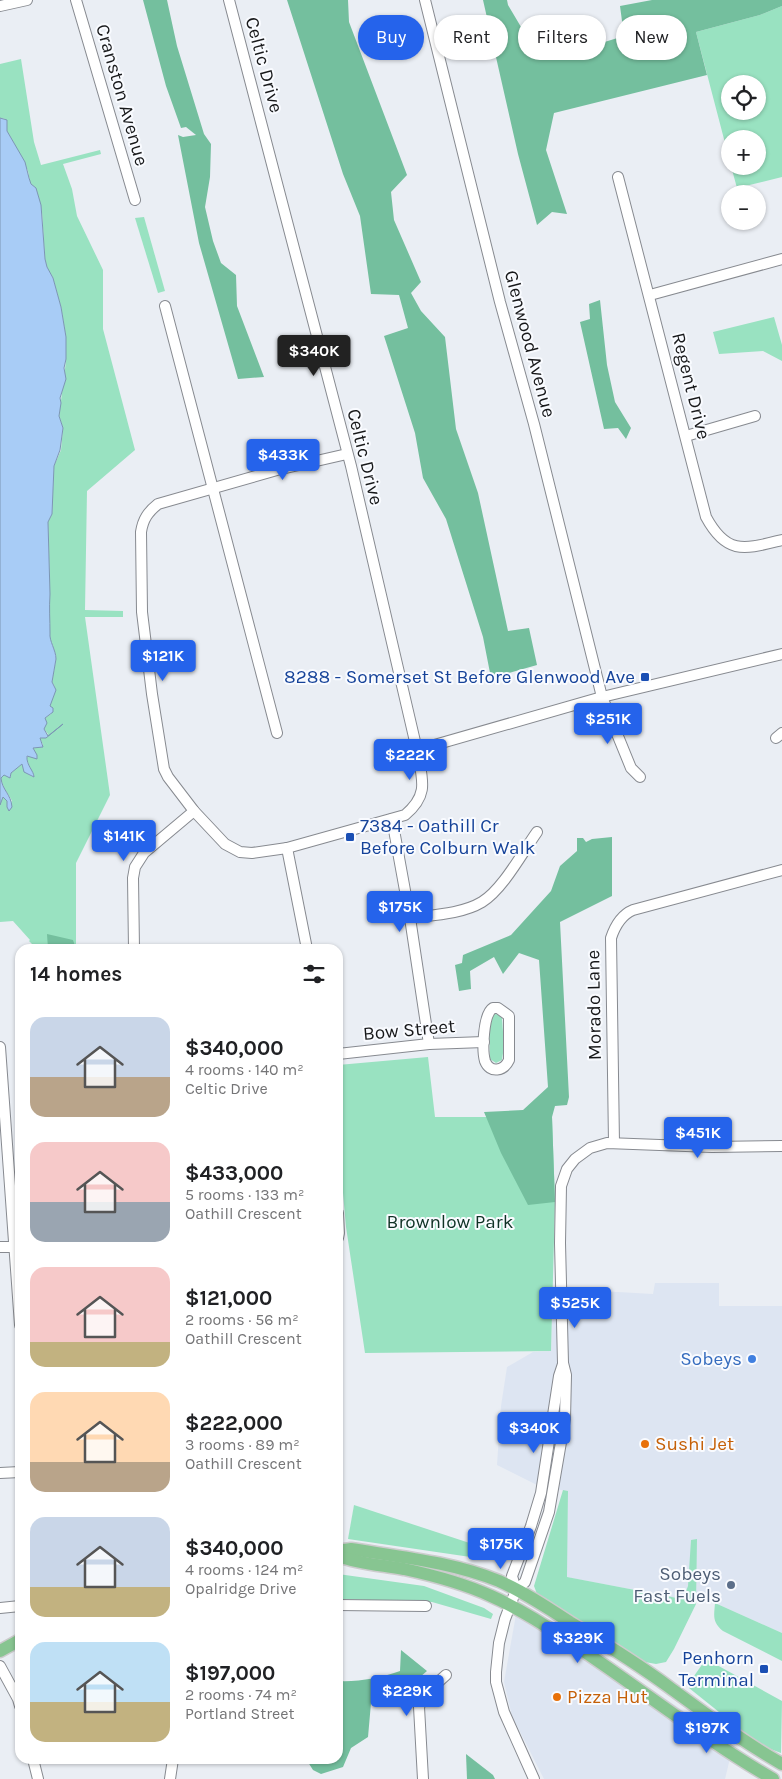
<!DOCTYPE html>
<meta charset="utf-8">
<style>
:root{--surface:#fff;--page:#f2f2f2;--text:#202124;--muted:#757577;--accent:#2563eb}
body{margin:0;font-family:Karla,sans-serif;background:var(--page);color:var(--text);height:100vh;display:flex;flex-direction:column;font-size:19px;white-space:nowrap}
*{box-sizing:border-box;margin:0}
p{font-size:16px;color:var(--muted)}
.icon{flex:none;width:28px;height:28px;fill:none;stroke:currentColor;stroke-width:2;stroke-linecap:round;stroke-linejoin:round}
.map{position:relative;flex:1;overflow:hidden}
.details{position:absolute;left:15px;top:944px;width:328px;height:820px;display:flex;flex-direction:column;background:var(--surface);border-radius:15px;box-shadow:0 1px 4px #0004}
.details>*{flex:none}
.guide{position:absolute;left:358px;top:15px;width:349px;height:45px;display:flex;gap:10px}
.fabs{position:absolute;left:721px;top:75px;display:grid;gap:10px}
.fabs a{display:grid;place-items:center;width:45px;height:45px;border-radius:50%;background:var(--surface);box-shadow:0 1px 4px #0004;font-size:25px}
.price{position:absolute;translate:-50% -42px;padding:0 11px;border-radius:5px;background:var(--accent);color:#fff;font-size:16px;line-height:32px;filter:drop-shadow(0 1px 2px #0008)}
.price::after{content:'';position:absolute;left:50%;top:30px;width:15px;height:11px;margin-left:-8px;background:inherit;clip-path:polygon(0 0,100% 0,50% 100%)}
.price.current{background:#222;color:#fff}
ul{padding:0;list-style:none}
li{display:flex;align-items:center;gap:15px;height:125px;padding:0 15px}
li span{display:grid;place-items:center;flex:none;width:140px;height:100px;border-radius:15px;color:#555}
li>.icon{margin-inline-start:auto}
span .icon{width:60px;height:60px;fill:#fffc;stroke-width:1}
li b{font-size:21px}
h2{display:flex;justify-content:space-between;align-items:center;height:60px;padding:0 15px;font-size:21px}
.tag{padding:0 18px;border-radius:22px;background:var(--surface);box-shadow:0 1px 4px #0004;font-size:18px;line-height:45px}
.tag.current{background:var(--accent);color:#fff}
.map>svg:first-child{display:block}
</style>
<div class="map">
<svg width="782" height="1779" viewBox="0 0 782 1779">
<rect width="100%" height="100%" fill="#eaeef4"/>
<g fill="#dde5f2">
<path d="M655,1283H719V1306H782V1633L715,1603L693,1601L566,1577L568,1491L541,1487L497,1465L501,1406L507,1367L533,1352L551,1351L553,1295L564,1289L653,1294Z"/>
<path d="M518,1603L553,1622L729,1742L733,1746L725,1779H544L512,1716L504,1682Z"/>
</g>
<g fill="#99e2c1" fill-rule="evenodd">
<path d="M782,6V177L737,188L731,166H758V139H730V162L696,32L760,15ZM730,84H758V111H730Z"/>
<path d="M21,59L34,142L41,165L100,150L101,154L63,164L72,189L77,216L103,270V329L135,450L87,491L85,610L123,611V617H85L110,795L76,863V949H37L29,941L30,940L13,921L0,922V805L3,797L7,801V807L12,801C8,793 2,787 1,778L4,775L11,777V773L22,764C23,771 28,775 34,777L26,758L34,752L33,748L43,745L40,738H43L48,734L44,729L45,718L51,714C51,711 49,708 50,705C51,696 59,691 52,682C53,674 55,667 56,659C56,650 49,641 50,633C50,620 49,608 50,594L48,522L52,514L54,466L61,450L63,428L59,416L66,361V337L61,307L53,278L47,267L45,259L42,212L37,192L30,182L28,171L20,154L7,131V123L5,119L0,118V64Z"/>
<path d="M144,217L165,291L158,293L135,218Z"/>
<path d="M774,317L782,345V361L763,351L719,354L713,332Z"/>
<path d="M495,1014L500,1015L502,1018L504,1046L502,1060L496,1063L490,1059L489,1027L492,1016Z"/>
<path d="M428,1057L435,1117H552L555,1202L551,1351L365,1353L346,1227L338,1136V1065Z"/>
<path d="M563,1490L568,1491L567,1577L677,1598L685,1594L688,1586L691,1540L697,1539L696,1604L674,1649L666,1662L656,1664L645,1662L537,1594L534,1586Z"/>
<path d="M354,1505L503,1554L484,1559L348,1539Z"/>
<path d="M338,1574L424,1586L484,1608L493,1614L491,1619L432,1602L338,1599Z"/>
<path d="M715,1603L782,1633V1661L723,1631C712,1622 714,1616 715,1603Z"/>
<path d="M706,1659L782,1701L781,1753L765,1747L736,1729L719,1712L689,1688V1683Z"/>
</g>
<g fill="#74bf9e">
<path d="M143,0H167L177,46L204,134L211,144L210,177L205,207L213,241L221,263L236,275L237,306L264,377L238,379L199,243L178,135L183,137L196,135L186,127L181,128L166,86Z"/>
<path d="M287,0H348L349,22L407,175L391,192L394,220L421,282L411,293L421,311L445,337L456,429L478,493L508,631L529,628L537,665L491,678L483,637L446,519L423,478L415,433L384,336L408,328L399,295L371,294L360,216L343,174Z"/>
<path d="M483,0H507L508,5L540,59L546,60L624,36L620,6L652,0H782V6L760,15L696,32L707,75L554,113L546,150L567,214L552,212L537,225L518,154Z"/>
<path d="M600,300L607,365L615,402L631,428L626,439L618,428L604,429L580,322L590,319L589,304Z"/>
<path d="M612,837V896L560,922L569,1097L567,1105L555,1106L552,1117L555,1202L528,1205L501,1153L484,1112L523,1110L548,1087L539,960L519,953L503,974L494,957L470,971L471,989L459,991L455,965L462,963L463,955L511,935L551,891L560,866L577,851V838H583L586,842L592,839Z"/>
<path d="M47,934L73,940L76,949H48Z"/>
<path d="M401,1650L427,1671L407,1688L384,1697L371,1703L368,1737L351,1748L343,1767L321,1774L313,1770L306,1759H338V1681C359,1682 380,1678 400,1671Z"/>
<path d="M466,1754L493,1775L495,1779H467Z"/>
</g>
<path fill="#a8ccf6" stroke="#7c96b4" d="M0,118L7,120V131L25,162L29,178L31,184L36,188L41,205L45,259L47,267L53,278L61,307L66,337V359L64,368L66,379L60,398L61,403L59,416L63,428L60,450L54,466L52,514L48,522L50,594C49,608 50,620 50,633C49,641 56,650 56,659C55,667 53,674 52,682L56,690L50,706L53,708V712L45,718L47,723L44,729L48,736L63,724L46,738H40L43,747L33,748L37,755V759L27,756C26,765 34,771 34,777L24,772L22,764L11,773L10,778L4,775L1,778C2,790 11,794 12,807L9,811L7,807V801L3,797L0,805Z"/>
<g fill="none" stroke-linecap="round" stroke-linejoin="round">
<g stroke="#878a90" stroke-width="12">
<g id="minor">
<path d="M76,0L135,200"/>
<path d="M229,0L351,466L417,750C422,779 430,794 405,815L287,848L252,853L240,852L225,844L194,811L168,777L164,769L152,694L142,612L141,532C143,519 148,512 158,504L277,470L347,454"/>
<path d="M425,0L500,302L534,424L602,697L631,768L640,777"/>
<path d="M0,6L27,0"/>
<path d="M618,177L706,517C727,556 745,549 782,540"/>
<path d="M650,295L782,259"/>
<path d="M165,306L277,733"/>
<path d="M686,436L755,416"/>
<path d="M776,738L782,733"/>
<path d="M417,750L602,697L782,654"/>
<path d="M392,819L410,918L429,1044"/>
<path d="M287,848L307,949"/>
<path d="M410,918C433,915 462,914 482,902C503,889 522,853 537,832"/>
<path d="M134,949L133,878L135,867L144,853L194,811"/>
<path d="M493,1008H498L509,1016V1060C504,1071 490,1074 485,1061C482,1051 483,1014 493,1008Z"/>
<path d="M0,1047L20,1325"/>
<path d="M338,1054L429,1044L484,1042"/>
<path d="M614,1143L611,938C615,926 621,915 633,910L782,870"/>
<path d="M338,1213L339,1233L338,1238"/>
<path d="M0,1247H14"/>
<path d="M0,1473L20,1472"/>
<path d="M516,1590L512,1576L531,1526L541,1493L559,1376L563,1364"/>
<path d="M338,1605L426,1606"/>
<path d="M0,1608L20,1606"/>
<path d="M0,1666L18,1699L20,1706"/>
<path d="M33,1759L38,1779"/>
<path d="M170,1779L173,1759"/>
<path d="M423,1779L419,1707L424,1695L446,1675"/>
<path d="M534,1779L504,1712L496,1682V1672L499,1643L505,1619L516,1590L525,1582L549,1512L565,1419L566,1375L563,1363L560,1243L561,1186L567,1169L575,1159L590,1148L607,1143L712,1147L782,1146"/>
</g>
</g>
<g stroke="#cccccd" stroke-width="15">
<g id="major">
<path d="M338,1551L351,1549C400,1557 452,1562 499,1581C524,1592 548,1608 571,1623C604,1643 638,1664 669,1687C706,1714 742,1741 782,1764"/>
<path d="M338,1556C359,1564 382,1565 404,1569C432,1575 465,1584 491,1596C523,1610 552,1630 582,1650C646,1693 707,1741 773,1779"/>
<path d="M0,1651L20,1640"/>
</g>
</g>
<use href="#minor" stroke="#fff" stroke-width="10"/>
<use href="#major" stroke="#87c591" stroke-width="12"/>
</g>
<g fill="#1a4fb4" stroke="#f9fbff" stroke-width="2">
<rect x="640" y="672" width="10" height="10" rx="2.5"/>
<rect x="345" y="832" width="10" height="10" rx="2.5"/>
<rect x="759" y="1664" width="10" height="10" rx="2.5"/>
</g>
<circle fill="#3f7fe0" stroke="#f9fbff" stroke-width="2" cx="752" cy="1359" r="5"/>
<g fill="#e8710a" stroke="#f9fbff" stroke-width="2">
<circle cx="645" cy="1444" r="5"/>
<circle cx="557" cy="1697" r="5"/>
</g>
<circle fill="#5c6f8a" stroke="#f9fbff" stroke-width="2" cx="731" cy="1585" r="5"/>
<g text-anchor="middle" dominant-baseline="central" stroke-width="4" stroke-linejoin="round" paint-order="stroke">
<g font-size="19" fill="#17181a" stroke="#f9fbff">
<text transform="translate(264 65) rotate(75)">Celtic Drive</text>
<text transform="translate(122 95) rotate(74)">Cranston Avenue</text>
<text transform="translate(530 344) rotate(75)">Glenwood Avenue</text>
<text transform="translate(691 386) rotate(76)">Regent Drive</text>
<text transform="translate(365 457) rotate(76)">Celtic Drive</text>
<text transform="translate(594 1005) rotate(-91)">Morado Lane</text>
<text transform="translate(409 1030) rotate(-5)">Bow Street</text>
</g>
<g font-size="19" fill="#164399" stroke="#f9fbff" text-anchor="end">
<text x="635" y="677">8288 - Somerset St Before Glenwood Ave</text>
<text x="360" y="826" text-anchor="start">7384 - Oathill Cr<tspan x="360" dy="22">Before Colburn Walk</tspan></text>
<text x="754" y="1658">Penhorn<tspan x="754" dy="22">Terminal</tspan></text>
</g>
<g font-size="19" fill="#0f3225" stroke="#f9fbff">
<text x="450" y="1222">Brownlow Park</text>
</g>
<g font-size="19" fill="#366cbe" stroke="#f9fbff" text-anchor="end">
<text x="742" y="1359">Sobeys</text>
</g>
<g font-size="19" fill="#c56008" stroke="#f9fbff" text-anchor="start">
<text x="655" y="1444">Sushi Jet</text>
<text x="567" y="1697">Pizza Hut</text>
</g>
<g font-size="19" fill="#4e5e75" stroke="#f9fbff" text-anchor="end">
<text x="721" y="1574">Sobeys<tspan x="721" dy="22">Fast Fuels</tspan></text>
</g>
</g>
</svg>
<div class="fabs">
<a><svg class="icon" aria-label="locate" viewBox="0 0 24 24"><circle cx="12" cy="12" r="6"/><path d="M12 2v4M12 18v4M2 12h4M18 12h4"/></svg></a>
<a>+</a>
<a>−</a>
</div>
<b class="price current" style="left:314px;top:377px">$340K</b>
<b class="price" style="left:283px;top:481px">$433K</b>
<b class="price" style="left:163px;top:682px">$121K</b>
<b class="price" style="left:608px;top:745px">$251K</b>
<b class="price" style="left:410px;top:781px">$222K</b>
<b class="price" style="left:124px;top:862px">$141K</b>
<b class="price" style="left:400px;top:933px">$175K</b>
<b class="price" style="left:698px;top:1159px">$451K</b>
<b class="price" style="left:575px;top:1329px">$525K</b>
<b class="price" style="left:534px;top:1454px">$340K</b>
<b class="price" style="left:501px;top:1570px">$175K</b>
<b class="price" style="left:578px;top:1664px">$329K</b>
<b class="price" style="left:407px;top:1717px">$229K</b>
<b class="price" style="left:707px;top:1754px">$197K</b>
<div class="guide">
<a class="tag current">Buy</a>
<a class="tag">Rent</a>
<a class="tag">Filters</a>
<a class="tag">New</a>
</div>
<section class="details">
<h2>14 homes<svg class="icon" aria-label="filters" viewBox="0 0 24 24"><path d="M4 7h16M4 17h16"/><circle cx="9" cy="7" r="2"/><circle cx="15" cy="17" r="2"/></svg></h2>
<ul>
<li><span style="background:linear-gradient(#c9d6e8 60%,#b9a48a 0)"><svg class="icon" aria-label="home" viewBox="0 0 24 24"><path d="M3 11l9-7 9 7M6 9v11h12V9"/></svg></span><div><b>$340,000</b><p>4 rooms · 140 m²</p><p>Celtic Drive</p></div></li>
<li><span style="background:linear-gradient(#f6c9c9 60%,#9aa5b1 0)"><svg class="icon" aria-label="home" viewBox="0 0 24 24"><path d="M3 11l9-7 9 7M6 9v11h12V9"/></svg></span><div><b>$433,000</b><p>5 rooms · 133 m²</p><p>Oathill Crescent</p></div></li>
<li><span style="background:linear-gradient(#f6c9c9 75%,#c2b280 0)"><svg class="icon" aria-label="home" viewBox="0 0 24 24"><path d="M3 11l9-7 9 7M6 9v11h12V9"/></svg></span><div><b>$121,000</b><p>2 rooms · 56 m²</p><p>Oathill Crescent</p></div></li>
<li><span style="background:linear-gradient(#ffd9b3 70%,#b9a48a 0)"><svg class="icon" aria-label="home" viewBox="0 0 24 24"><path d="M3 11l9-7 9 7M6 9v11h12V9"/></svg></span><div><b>$222,000</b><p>3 rooms · 89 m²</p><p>Oathill Crescent</p></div></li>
<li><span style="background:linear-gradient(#c9d6e8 70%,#c2b280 0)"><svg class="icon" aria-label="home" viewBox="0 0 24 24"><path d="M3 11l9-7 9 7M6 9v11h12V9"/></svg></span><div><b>$340,000</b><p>4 rooms · 124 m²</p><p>Opalridge Drive</p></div></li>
<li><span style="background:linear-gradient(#bfe0f5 60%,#c2b280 0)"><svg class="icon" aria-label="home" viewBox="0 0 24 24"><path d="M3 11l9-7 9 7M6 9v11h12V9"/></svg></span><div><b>$197,000</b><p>2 rooms · 74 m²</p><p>Portland Street</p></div></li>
</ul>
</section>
</div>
